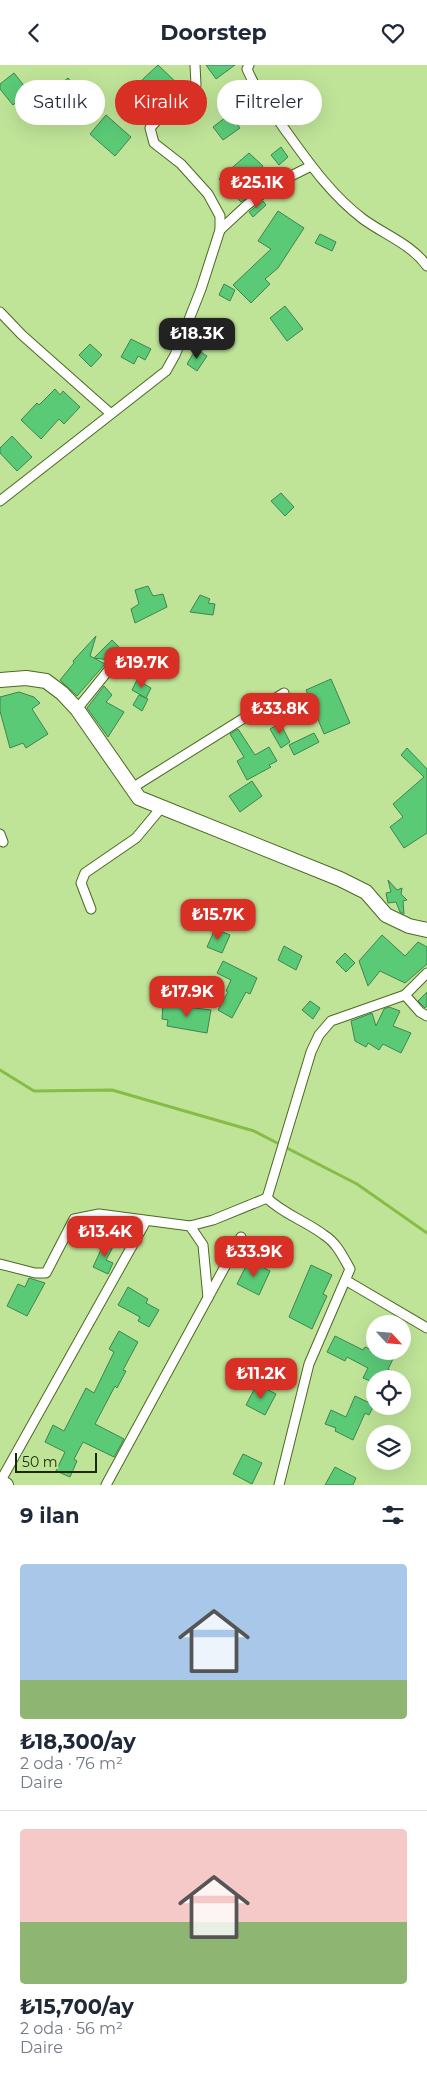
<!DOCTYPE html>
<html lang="tr">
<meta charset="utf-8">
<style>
:root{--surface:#fff;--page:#f2f2f3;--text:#1f2937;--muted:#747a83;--line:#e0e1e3;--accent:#d93025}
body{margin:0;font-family:Montserrat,sans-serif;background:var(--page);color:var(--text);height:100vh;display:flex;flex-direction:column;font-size:19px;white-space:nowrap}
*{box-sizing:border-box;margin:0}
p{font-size:16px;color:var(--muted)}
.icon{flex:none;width:28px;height:28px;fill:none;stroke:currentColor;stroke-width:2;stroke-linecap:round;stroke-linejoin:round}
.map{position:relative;height:1420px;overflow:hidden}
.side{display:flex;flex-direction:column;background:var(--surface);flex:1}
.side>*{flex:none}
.top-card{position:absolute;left:15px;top:15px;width:398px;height:45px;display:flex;gap:10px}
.needle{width:32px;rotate:116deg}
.fabs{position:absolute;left:366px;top:1250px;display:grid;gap:10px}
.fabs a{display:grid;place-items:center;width:45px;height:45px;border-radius:50%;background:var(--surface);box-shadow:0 5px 20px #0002;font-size:25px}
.scale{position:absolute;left:15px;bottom:12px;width:82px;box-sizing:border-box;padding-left:5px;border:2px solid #1b290a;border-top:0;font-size:14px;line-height:18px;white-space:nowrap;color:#1b290a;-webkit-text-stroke:4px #bfe498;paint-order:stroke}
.price{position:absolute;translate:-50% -42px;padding:0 11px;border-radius:10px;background:var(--accent);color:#fff;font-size:16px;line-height:32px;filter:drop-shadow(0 1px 2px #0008)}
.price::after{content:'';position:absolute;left:50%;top:30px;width:15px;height:11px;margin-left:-8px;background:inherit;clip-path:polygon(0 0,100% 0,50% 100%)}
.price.on{background:#222;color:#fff}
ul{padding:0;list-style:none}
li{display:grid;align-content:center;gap:10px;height:265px;padding:0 20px}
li+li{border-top:1px solid var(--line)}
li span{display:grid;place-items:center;height:155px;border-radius:5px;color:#555}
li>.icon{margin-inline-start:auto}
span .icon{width:90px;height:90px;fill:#fffc;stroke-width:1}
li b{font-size:21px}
h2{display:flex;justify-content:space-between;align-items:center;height:60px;padding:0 20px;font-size:21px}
.tag{padding:0 18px;border-radius:22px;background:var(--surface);box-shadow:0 5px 20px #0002;font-size:18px;line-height:45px}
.tag.on{background:var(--accent);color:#fff}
header{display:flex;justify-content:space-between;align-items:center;height:65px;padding:0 20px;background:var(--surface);font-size:22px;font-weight:700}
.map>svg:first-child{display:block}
</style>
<header><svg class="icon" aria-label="back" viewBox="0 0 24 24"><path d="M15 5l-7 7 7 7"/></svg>Doorstep<svg class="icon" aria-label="heart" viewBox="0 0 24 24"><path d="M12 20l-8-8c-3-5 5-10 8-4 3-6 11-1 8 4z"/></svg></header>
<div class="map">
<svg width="427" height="1420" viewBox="0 0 427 1420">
<rect width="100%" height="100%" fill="#bfe498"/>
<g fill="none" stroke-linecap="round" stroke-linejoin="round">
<path stroke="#89bc47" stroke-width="3" d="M0,1005L34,1026L112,1025L254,1066L357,1119L427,1168"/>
</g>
<g fill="#5bca77" stroke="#3f8450">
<path d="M158,0L179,20L161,36L142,15Z"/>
<path d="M206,0H235L216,14Z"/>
<path d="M14,8L29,27L13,40L0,24V19Z"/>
<path d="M68,13L87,36L72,48L53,25Z"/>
<path d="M230,49L240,63L223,75L213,62Z"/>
<path d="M106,50L131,72L115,91L90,69Z"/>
<path d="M281,82L288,92L279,100L271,90Z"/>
<path d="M249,88L263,101L249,112L256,120L252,124L254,127L241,137L219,114Z"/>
<path d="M263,136L266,140L253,152L249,147Z"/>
<path d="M278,146L304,163L278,203L265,214L270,219L251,238L233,220L271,184L258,176Z"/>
<path d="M320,169L336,177L332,186L315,178Z"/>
<path d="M224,219L235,225L230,236L219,230Z"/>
<path d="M285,241L303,264L287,276L270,253Z"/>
<path d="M131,274L151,284L145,295L138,291L134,299L121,292Z"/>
<path d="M90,279L102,290L91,302L79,290Z"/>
<path d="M196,284L207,291L197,306L187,299Z"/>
<path d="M55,324L60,330L63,326L80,342L64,359L59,354L41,374L21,355L37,338L39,340Z"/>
<path d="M12,371L32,392L17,406L0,388V383Z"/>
<path d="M281,428L294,442L285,451L271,436Z"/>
<path d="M148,521L153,531L163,529L167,542L135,558L131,544L139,539L135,525Z"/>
<path d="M200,530L210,534L208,538L215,539L213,550L190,547Z"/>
<path d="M96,571L90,591L105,599L77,631L60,615L74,598L73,596Z"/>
<path d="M112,575L121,584L115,590L109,595L94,593Z"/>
<path d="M150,590L169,593L167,605L148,602Z"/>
<path d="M331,614L350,658L324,669L306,625Z"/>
<path d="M137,615L151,623L146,633L132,625Z"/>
<path d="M104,621L112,630L106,637L124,647L108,672L87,643Z"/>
<path d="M19,627L34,632L40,638L32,644L48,669L26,683L23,678L10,683L0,646V632Z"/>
<path d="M139,630L148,634L142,646L133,640Z"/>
<path d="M280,658L290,677L281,683L270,664Z"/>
<path d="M238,664L255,690L269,682L277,696L269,700L271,702L247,715L237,696L244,692L230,669Z"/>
<path d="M314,668L319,677L294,690L289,680Z"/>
<path d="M407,683L427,704V768L404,783L390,762L403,752L393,739L424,712L401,690Z"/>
<path d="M252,716L262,731L240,747L229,731Z"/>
<path d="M388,815L397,825L402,823L401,829L407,835L403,836L404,849L400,847L396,837L388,838L386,828L391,827Z"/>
<path d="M215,864L230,870L222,888L207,882Z"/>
<path d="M382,870L405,891L418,877L427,882V899L405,918L380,906L368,921L359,896Z"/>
<path d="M284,881L302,891L296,905L278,895Z"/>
<path d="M345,888L355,898L346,907L336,897Z"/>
<path d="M223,896L257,913L250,929L246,927L232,953L218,945L228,927L226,926L231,915L217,908Z"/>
<path d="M427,927V941L425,943L418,936Z"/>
<path d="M310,936L320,943L313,954L302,945Z"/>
<path d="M163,939L211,945L207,968L167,961L168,955L162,954Z"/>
<path d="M389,942L400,946L393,961L411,968L401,988L383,979L379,985L368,978L366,982L355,976L351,956L372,948L376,961L384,944Z"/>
<path d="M106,1174L115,1178L106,1195L113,1198L108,1209L93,1202Z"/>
<path d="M249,1195L270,1206L259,1230L237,1219Z"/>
<path d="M311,1200L332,1210L323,1229L327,1231L312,1264L289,1252Z"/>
<path d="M29,1213L45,1218L27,1251L7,1241L18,1219L25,1222Z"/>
<path d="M128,1222L148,1234L146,1238L159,1245L149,1262L138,1256L140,1252L118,1240Z"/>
<path d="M119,1266L138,1277L123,1305L126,1306L117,1323L115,1321L95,1359L124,1374L114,1392L83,1377L74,1394L77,1396L70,1412L56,1406L65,1387L45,1377L53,1360L64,1366L86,1323L94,1328L114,1287L109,1284Z"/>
<path d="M335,1271L363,1285L365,1282L375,1286H397L388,1304L393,1307L390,1314H375V1318L363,1313L368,1303L347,1292L345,1296L327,1287Z"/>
<path d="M257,1319L276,1329L265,1350L246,1340Z"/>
<path d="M355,1331L374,1340L369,1350L365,1348L353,1375L335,1366L336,1363L325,1359L331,1345L346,1352Z"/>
<path d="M243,1389L262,1398L252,1419L233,1409Z"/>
<path d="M335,1402L356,1413L353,1420H325Z"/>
</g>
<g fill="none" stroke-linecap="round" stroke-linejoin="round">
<g stroke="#4b6a21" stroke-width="11">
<g id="street">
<path d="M249,0L247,4C256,26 270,43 283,62C307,95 330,129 363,154C385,170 411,179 427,201"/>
<path d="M220,165L247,140L275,119L311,101"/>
<path d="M0,247L22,270L110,348"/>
<path d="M0,436L166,306L175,290L201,224L220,165V151L208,129L181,99L154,78L150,63L171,40L196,20L195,0"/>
<path d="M77,644L116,596"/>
<path d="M132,723L284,628"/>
<path d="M0,769L3,777"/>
<path d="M91,844L81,818L85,808L136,773L161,743"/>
<path d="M405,930L420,947L427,951"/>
<path d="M267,1133C283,1149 306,1156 324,1170C337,1178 343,1192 350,1204L309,1299L279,1420"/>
<path d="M267,1133L311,987L319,970L331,956L405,930L427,908"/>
<path d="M190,1161L203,1180L208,1233"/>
<path d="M0,1199L35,1208H46L74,1154L99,1149L190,1161L213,1155L267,1133"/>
<path d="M347,1216L427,1263"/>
<path d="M0,1417L146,1156"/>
<path d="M106,1420L241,1172"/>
</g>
</g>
<g stroke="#4b6a21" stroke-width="16">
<g id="secondary">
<path d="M0,615L26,613L46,616L62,628L77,644L139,733L340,814L366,827L386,850L409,861L427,865"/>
<path d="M0,1417L6,1420"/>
</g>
</g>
<use href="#street" stroke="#fff" stroke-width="9"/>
<use href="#secondary" stroke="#fff" stroke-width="14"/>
</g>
</svg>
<div class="fabs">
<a><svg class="needle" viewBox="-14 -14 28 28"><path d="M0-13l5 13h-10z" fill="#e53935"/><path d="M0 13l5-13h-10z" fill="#747a83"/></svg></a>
<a><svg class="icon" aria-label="locate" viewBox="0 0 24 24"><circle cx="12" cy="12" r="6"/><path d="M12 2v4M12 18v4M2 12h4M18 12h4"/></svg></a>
<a><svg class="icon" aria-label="layers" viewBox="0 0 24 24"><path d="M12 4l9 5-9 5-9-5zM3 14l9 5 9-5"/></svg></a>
</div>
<div class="scale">50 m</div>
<b class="price" style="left:257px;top:144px">₺25.1K</b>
<b class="price on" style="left:197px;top:295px">₺18.3K</b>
<b class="price" style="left:142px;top:624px">₺19.7K</b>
<b class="price" style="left:280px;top:670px">₺33.8K</b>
<b class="price" style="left:218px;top:876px">₺15.7K</b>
<b class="price" style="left:187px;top:953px">₺17.9K</b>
<b class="price" style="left:105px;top:1193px">₺13.4K</b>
<b class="price" style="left:254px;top:1213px">₺33.9K</b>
<b class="price" style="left:261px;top:1335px">₺11.2K</b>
<div class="top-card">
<a class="tag">Satılık</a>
<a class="tag on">Kiralık</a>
<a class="tag">Filtreler</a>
</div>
</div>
<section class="side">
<h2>9 ilan<svg class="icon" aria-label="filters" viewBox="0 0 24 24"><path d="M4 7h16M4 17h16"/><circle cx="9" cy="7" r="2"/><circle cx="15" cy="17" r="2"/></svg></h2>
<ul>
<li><span style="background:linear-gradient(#a9c7e8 75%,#8fb573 0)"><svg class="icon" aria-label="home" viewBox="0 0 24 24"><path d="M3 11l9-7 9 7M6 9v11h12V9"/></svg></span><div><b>₺18,300/ay</b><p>2 oda · 76 m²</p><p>Daire</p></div></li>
<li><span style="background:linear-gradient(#f6c9c9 60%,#8fb573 0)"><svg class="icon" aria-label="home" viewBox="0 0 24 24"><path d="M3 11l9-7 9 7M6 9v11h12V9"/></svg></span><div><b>₺15,700/ay</b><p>2 oda · 56 m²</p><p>Daire</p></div></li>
</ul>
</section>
